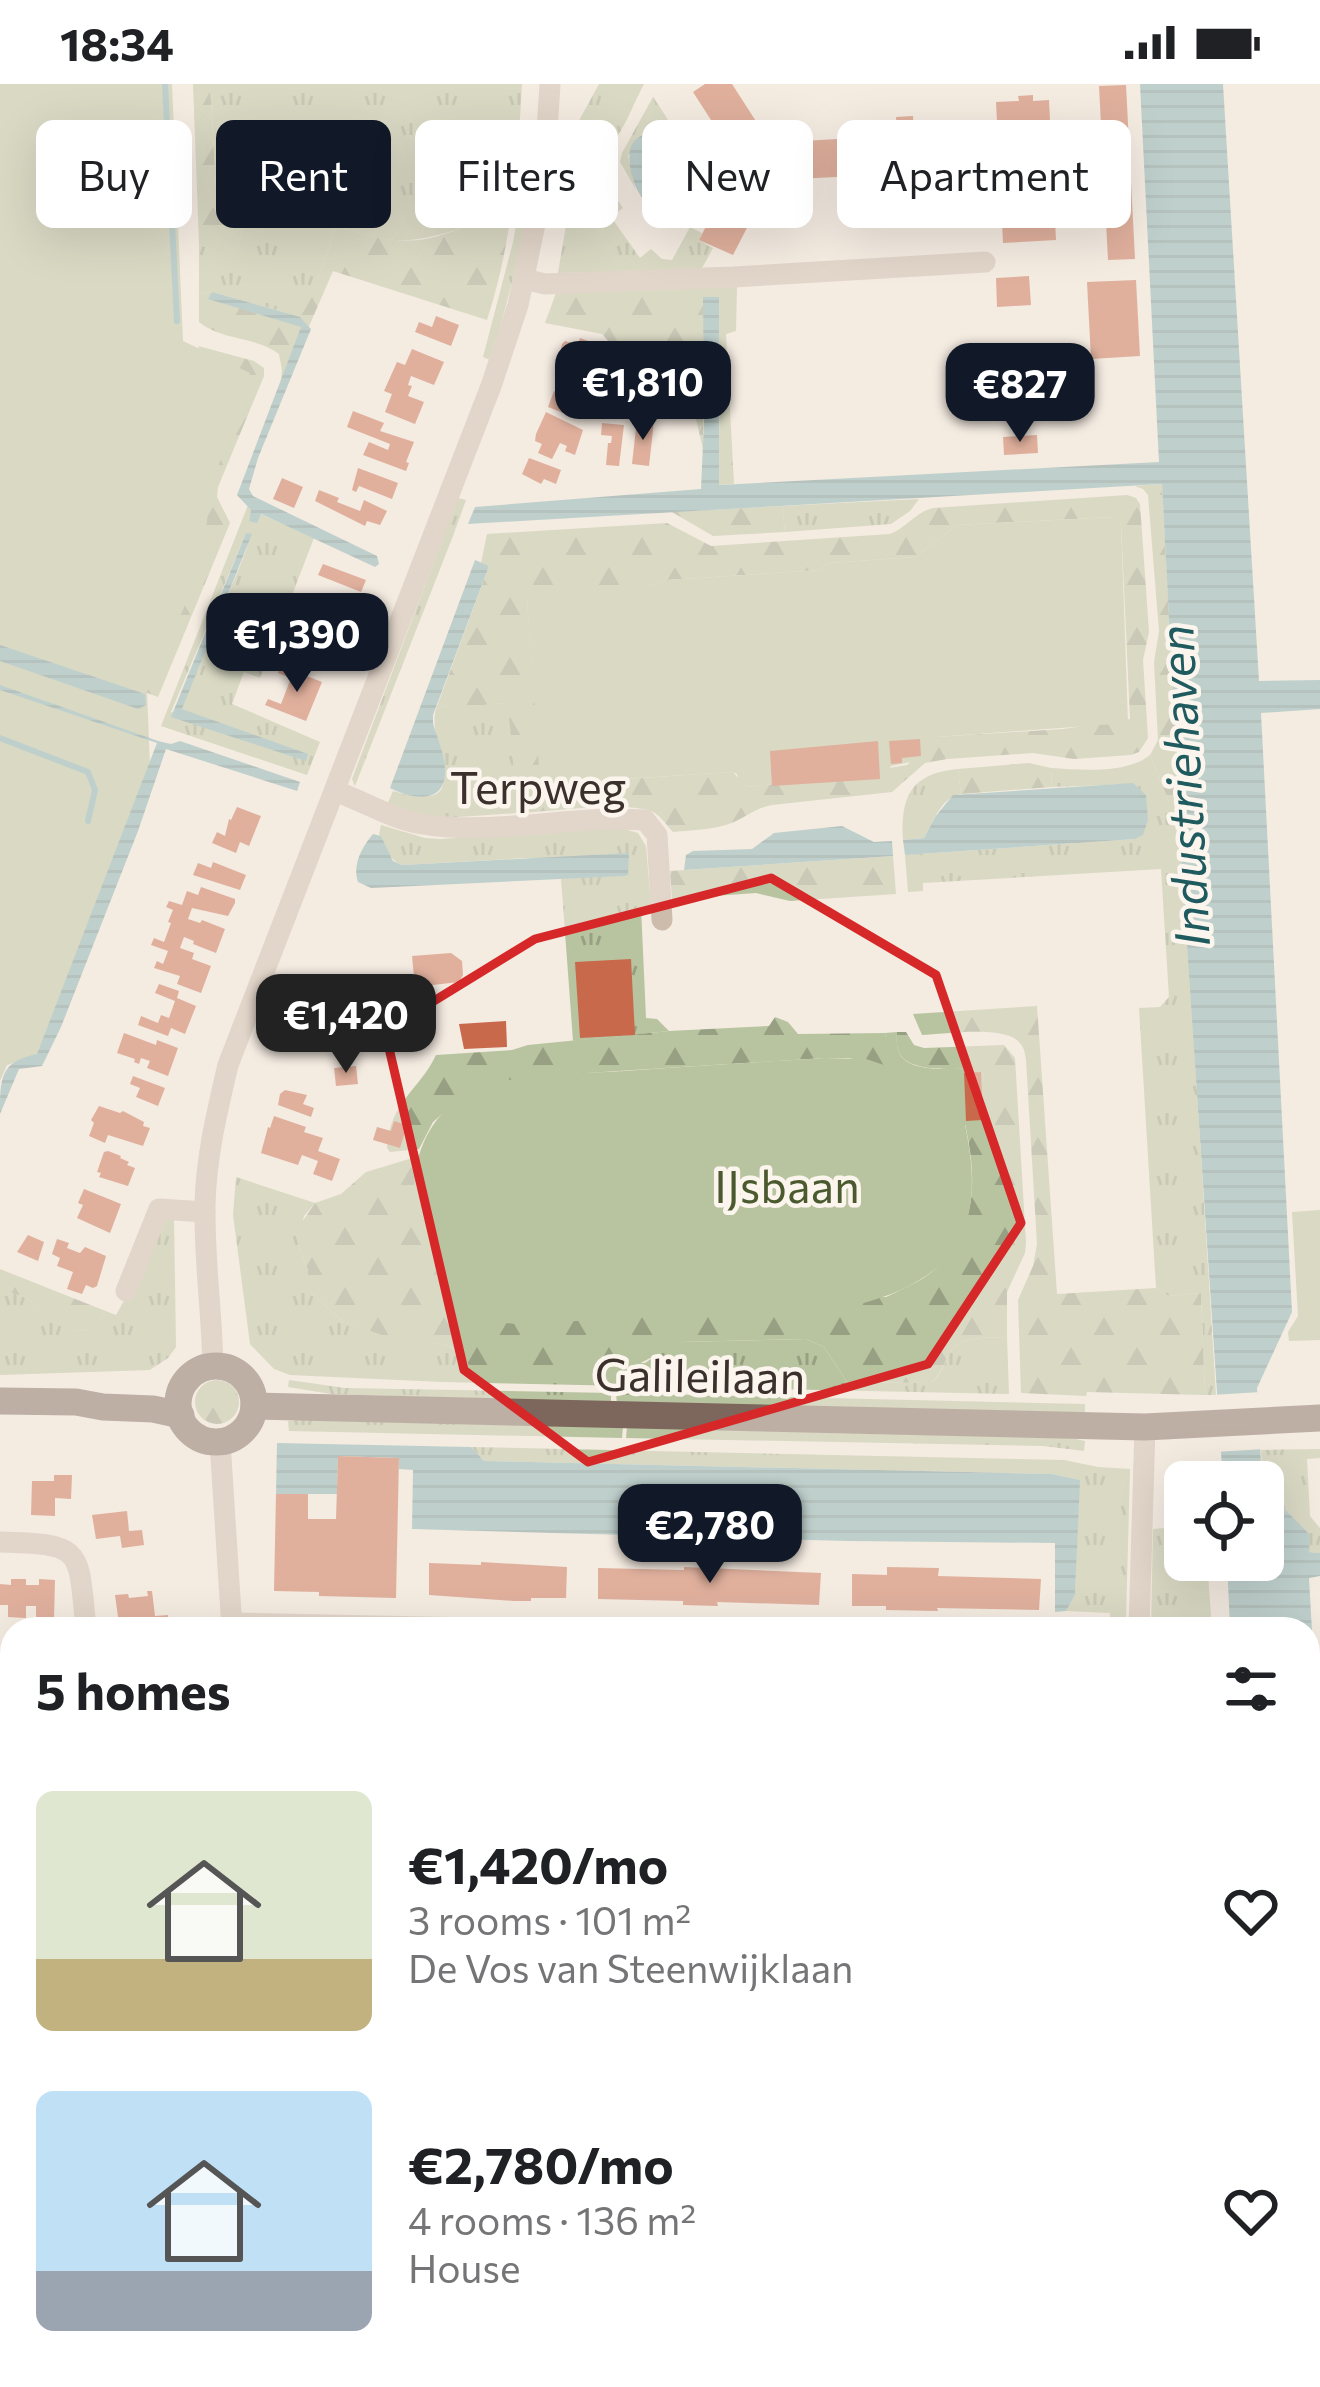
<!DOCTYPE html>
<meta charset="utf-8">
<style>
:root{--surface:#fff;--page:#f6f6f6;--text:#202124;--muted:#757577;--accent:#111827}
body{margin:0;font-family:Commissioner,sans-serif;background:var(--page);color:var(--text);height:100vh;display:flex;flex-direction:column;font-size:45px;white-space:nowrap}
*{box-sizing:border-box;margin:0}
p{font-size:39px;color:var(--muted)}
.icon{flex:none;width:66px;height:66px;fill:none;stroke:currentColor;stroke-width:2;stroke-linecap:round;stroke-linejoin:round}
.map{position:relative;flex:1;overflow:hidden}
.panel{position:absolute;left:0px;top:1533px;width:1320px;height:771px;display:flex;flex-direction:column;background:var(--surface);border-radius:36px 36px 0 0;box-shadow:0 12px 48px #0002}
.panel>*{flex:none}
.hud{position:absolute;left:36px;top:36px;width:1248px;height:108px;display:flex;gap:24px}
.fabs{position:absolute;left:1164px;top:1377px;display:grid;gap:24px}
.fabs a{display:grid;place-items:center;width:120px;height:120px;border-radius:18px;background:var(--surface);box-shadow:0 12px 48px #0002;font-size:60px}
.price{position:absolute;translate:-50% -102px;padding:0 27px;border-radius:24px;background:var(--accent);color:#fff;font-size:39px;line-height:78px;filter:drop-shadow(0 3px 6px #0008)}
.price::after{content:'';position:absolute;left:50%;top:72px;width:36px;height:27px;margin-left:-18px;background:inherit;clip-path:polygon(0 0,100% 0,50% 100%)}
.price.selected{background:#222;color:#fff}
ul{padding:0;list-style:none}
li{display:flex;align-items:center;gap:36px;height:300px;padding:0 36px}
li span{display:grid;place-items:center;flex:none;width:336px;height:240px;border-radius:18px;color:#555}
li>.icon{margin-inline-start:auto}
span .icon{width:144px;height:144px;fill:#fffc;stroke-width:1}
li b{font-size:51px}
h2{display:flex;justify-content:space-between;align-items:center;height:144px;padding:0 36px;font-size:51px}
.pill{padding:0 42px;border-radius:18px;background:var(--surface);box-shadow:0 12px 48px #0002;font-size:42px;line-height:108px}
.pill.selected{background:var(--accent);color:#fff}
.status{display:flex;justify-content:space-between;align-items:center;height:84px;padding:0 60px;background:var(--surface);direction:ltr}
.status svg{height:33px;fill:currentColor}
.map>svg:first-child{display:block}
</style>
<div class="status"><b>18:34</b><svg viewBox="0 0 49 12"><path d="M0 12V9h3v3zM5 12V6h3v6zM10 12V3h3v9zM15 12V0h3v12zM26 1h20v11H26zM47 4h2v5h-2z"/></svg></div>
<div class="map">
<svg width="1320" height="2303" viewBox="0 0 1320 2303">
<defs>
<pattern id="grass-tufts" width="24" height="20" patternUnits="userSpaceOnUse" patternTransform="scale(3)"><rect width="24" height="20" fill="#b8c4a0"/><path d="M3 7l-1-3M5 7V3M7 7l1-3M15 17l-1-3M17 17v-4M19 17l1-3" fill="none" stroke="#97a083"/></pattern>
<pattern id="forest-firs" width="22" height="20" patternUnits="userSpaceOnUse" patternTransform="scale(3)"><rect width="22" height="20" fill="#b8c4a0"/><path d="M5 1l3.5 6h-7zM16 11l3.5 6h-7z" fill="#97a083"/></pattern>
<pattern id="water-rules" width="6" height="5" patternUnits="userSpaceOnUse" patternTransform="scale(3)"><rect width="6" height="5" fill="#7fb0b2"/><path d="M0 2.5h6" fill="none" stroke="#699091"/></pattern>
</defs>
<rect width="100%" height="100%" fill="#f4ebe1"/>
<g fill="url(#grass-tufts)" fill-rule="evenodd">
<path d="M210,0H522L517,85H497L489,104L462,144C405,162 393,159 336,142L321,187L300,233L212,208L199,210V161L234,171L251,118L216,105Z"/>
<path d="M599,0H644C635,16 619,59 604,68C596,72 584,71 575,69L576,42Z"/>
<path d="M653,13C686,61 698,85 661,136L644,116L660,119L665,89L660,81L659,71H628L635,104L620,78L622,69Z"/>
<path d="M527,80L534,81C526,148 510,212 490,276L483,273L513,158Z"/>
<path d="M592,98L614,111L623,124L611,133L640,174L651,165L662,175L672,176L690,143L702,149L699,156L713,164L701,186L558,189L573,99Z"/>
<path d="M458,414L466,416L453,452L355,702L352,695Z"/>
<path d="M919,415L910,427L891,440L785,448L782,422Z"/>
<path d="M248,421L252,426L249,436L260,430L314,454L260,594L244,588L232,620L320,658L307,691L161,642ZM246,449L251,451L244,472L181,625L209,636L171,628Z"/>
<path d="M505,619L509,622L518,729L443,734L427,733L387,721L393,707C482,733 425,660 436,625L446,621L450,623Z"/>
<path d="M1150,671L1169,718H1179L1216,1311H1205L1201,1209L1168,1212L1156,1204L1139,924L1160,923L1169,913L1161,785L923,799V807L908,808L905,771L1135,755L1133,700L1052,703L1051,684C1080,686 1127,690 1150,671Z"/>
<path d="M958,685L961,710C941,713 933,738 924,754L903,756C900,712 912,689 958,685Z"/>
<path d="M381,741L425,754L440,755L617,743L638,749L646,762L651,821L641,823L646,934L657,935L669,947L573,957L561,794L628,791L526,774L402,781C387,775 387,761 379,750Z"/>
<path d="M236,1093L315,1119L304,1132L298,1161L308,1186L311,1208L342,1237L413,1261L441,1259L451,1263L467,1280L645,1279L670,1262L681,1258L806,1255L824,1263L847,1298L931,1299C944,1289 944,1275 954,1263C965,1252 992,1254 1007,1253L1009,1310L442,1298L290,1291L274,1285L250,1260L233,1131Z"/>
<path d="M164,1134H174L176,1263L168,1274L150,1286L0,1291V1209C7,1209 13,1209 19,1211C44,1220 55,1251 86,1246C98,1243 101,1237 103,1226L116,1231L125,1215L131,1216Z"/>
<path d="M289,1296L345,1304L611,1309V1319L331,1310L288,1303Z"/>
<path d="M616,1309L1085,1320V1328L1015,1331L617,1321Z"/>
<path d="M316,1335L623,1342L622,1354L289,1347L288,1337Z"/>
<path d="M627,1342L1071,1354L1085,1357L1084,1367L1043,1362L626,1354Z"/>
<path d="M471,1363L1064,1376L1098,1383L1130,1385L1126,1536L1121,1540L1110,1539V1529L1066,1527L1075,1511L1079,1396L1051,1390L484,1377Z"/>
<path d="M1320,1365V1374L1307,1375L1310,1432L1320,1444V1469L1309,1468V1451L1263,1403L1261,1366Z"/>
<path d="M1176,1443L1177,1457H1185V1476H1207L1212,1545H1151L1153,1445Z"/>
<path d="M396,2292H528L524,2303H384L378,2300L379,2295L393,2300Z"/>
</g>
<g fill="url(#forest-firs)" fill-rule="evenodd">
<path d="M193,0H210L216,105L251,117L234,172L199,161Z"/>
<path d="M497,84L517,85C511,137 503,187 487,236L333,187L280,309L282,286L279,270C256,252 222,257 199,238V210L212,208L299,232L321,187L336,142C371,152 402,163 438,152C446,149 458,147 464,142C478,128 489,103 497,84Z"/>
<path d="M737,203L736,247L726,250L734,400L718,401L720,307L704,214L703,365L694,327L645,319L637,314L616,266L602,250L545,239L556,209Z"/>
<path d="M198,262L254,277L264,284V292L218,403L217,413L230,439L158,613L0,553L206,282Z"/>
<path d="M1162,400L1179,718H1169L1150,671L1158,656L1154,578L1159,547L1148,411L1143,405L1135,402Z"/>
<path d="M1127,411L1136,414L1140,420L1149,548L1143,576L1148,654L1139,668L1131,671L1074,675L1033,669L947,675L925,679L892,708L772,721C756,724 748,732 734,738C715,746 692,746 673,748C666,741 662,733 653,728C628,716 548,728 518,729L508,622L504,619L450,624L446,621L436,625L489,482L481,479L487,450L667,439L711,462L890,450C906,444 916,428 933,424ZM1112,433L1121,439L1130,635L1063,645L936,653L907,681L831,694L746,703L733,688L564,699L541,698L527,516L653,501L667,496L820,486L827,479L916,473L957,441Z"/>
<path d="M782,422L785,448L713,452L672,428Z"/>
<path d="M1029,679L1051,684L1052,703L961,710L958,685Z"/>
<path d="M893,772L896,810L790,817L756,809L672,815L670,787Z"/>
<path d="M1037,922L1057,1210L1156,1204L1168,1212L1201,1209L1205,1311L1087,1308L1086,1312L1021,1309L1018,1216L1033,1182L1037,1160L1026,976C1025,969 1024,963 1019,958C1005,941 944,950 922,951L913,930Z"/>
<path d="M775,933L788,938L798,950L885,949L892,984L849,974H825L540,992L463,1012L433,1038L419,1065L390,1068L387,1064C390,1017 419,1007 436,971L512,966L528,961L669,947L769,942Z"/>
<path d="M897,948H906L914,961L924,964L1004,961L1015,974L1026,1159L1025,1169L1007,1208V1253C992,1254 965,1252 954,1263C944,1275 943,1289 931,1299L847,1298L824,1263L806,1255L681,1258L631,1284L596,1287L479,1285L468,1280L451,1263L441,1259L413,1262L342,1237L311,1208L308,1199V1186L298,1161L296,1147L315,1119L341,1110L366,1088L416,1073C412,1126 422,1175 459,1214L886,1213C902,1205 923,1197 936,1184C978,1143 977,1094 965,1040H985L983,984C963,984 908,991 899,968C896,962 897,955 897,948Z"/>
<path d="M0,1185L103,1226C101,1237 99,1243 86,1246C55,1252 44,1220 19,1211C13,1209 7,1209 0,1209Z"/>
<circle cx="217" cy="1318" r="22"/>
</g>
<g fill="#b8c4a0">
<path d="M0,0H172L183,257L250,289L212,401L200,487L147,608L150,683L37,971L7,981L0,997Z"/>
<path d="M1113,433L1121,439L1128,639L936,653L925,675L891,682L884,694H831L746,703L740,701L737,690L733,688L546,700L540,697L527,516L531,508L653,501L666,496L820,486L827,479L916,473L957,441Z"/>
<path d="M897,948C897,955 896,962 899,968C908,992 963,984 983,983L986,1040L965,1041C987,1143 958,1195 856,1221C768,1226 680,1232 592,1236C561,1237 522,1245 492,1236C456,1225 430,1181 420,1147C406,1095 417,1042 464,1011C500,988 581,990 625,987C691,982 758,978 825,974L866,975L890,983L885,949Z"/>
<path d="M1320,1126V1256L1289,1257L1288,1248L1298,1232L1292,1128Z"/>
</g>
<path fill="#ecdcc8" d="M0,2242L12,2247V2292H188L187,2303H165L164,2299L14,2303L0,2288Z"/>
<g fill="url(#water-rules)">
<path d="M1140,0H1223L1259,597L1320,596V625L1261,629L1292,1228L1257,1304L1262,1398H1223L1182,785L1162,400L468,440L475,423L701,405L704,337L703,213H719V401L1159,378Z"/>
<path d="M660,44C662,48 665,56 664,60C663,77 652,82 673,94L663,117L644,116C636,106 634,99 631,88C626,57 633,54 660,44Z"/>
<path d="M212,208L300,233L311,245L258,374L249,405L253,412L377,472L379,480L375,483L261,430L257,439L249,437L251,426L237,411L301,243L208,215Z"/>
<path d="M246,449L252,450L182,625L308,670L306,677L171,633Z"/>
<path d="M475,476L489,482L433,631V639C437,654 446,673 445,689C444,722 409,714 390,704Z"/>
<path d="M0,561L145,610L146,621L138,625L0,577Z"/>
<path d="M0,601L158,657L171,660L180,657L300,698L297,707L166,665L138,747L61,943L42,982L19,985L0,1030C0,995 0,977 37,970L157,659L0,606Z"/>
<path d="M1133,699L1146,711L1148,736L1143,751L1135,755L905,771L903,756L924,754L935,733L953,711Z"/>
<path d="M842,742L874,758L892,757L893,772L684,786L686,771L693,767L752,765L774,749Z"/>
<path d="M373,750L381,752L393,777L402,781L629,769L628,791L624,792L371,804L358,798C352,781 362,763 373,750Z"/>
<path d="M277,1359L471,1363L484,1377L1052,1390L1080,1396L1075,1511L1066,1527L1055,1528V1459L848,1457L412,1445L413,1386L399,1385V1374L338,1372L337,1410H276Z"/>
<path d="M1263,1403L1310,1451L1309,1468L1320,1469V1492L1309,1494L1320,1691V2303H1276V2292H1308V1545H1230L1227,1476H1263Z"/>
</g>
<path fill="#f4ebe1" d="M1261,1308L1265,1365L1215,1368L1212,1311Z"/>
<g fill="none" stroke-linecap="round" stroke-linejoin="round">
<g stroke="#7fb0b2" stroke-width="6">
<path d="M165,0L177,237"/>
<path d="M0,654L88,688L95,706L88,737"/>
</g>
</g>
<g fill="#c8694b">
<path d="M705,0H732L770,59L854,54L856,92L776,96L786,111L778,116L775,115L769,101L733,171L699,156L736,84H731L728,80L730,75H736L693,8Z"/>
<path d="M1126,1L1135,175L1108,176L1099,2Z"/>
<path d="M1033,11V17L1049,16L1056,156L1003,159L996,18L1019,17L1018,12Z"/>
<path d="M913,32L916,89H899L896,33Z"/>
<path d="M1029,192L1031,221L997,223L996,194Z"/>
<path d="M1136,196L1140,272L1091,275L1087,198Z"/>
<path d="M436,232L459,241L451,262L415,248L419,238L432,243Z"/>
<path d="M580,254L591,258L588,266L602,271L601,275L606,277L599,293L558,279L562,260L565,257L578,261Z"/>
<path d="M412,265L444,278L434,301L411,292L408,301L412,302L408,312L424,318L415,340L385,328L392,310L384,307L397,278L405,281Z"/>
<path d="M554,307L589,320L585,331L569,325L566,330L548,323Z"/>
<path d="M353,327L384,339L380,347L414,358L406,378L409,379L406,387L363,371L369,358L388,366L390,360L347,343Z"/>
<path d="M546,328L583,346L575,371L565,367L567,362L560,359L552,375L538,369L542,360L535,357L536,350Z"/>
<path d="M637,335L654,337L649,382L632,380Z"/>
<path d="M602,339L624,341L619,382L606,381L608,359H611L612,352L601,351Z"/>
<path d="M1037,351L1038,369L1004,371L1003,353Z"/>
<path d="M529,374L561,386L556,400L544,395L541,400L522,390Z"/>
<path d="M358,384L398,399L392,415L359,402L356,408L352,406Z"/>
<path d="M282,394L303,403L294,424L273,415Z"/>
<path d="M319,406L339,414L337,418L360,427L364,416L387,427L380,441L367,437L365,442L315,417Z"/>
<path d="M323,480L366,496L361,508L318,491Z"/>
<path d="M305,520L346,536L331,574L290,559L292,552L305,557L315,531L302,526Z"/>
<path d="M281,582L322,598L306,637L265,621L268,615L281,620L291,594L278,589Z"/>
<path d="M920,655L921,672L902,674V679L891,680L889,657Z"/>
<path d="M878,657L880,695L772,702L770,667Z"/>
<path d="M237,723L261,732L249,762L240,758L236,769L212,759L217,748L225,752L229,735L231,736Z"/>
<path d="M213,778L246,791L240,806L193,791L198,779L211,784Z"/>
<path d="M201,803L235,815V819L228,832L192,824L188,835L200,839L202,836L225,845L216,869L193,860L194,857L184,853L180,864L194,869L192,875L211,882L201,909L177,900L180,892L154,884L157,877L163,880L168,867L151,861L154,854L164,858L171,839L168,838L173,826L166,823L169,817L182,821L187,807L198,811Z"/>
<path d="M451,869L462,877L463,891L459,898L415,903L412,872Z"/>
<path d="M631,875L635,951L580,954L575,878Z"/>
<path d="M159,900L179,907L177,914L196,922L185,950L171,944L168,952L138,941L141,932L158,939L161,931L169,934L175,917L155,909Z"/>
<path d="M506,937L507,963L464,965L459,940Z"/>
<path d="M124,949L156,961L157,956L178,964L168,992L147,984L150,977L141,974L139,980L134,978L135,975L117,969Z"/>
<path d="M356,982L358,1000L336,1002L334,984Z"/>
<path d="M981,988L983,1036L966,1037L964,989Z"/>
<path d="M133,992L165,1004L158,1022L136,1013L140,1004L130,1000Z"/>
<path d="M285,1006L307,1011L303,1020L314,1024L311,1033L278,1021L280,1010Z"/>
<path d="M99,1022L120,1029L123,1027L144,1038L143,1042L150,1044L143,1062L108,1051L105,1059L89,1052L94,1039L91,1036Z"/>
<path d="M274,1032L306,1043L304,1048L323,1054L318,1067L340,1075L332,1097L313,1090L318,1077L302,1071L298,1081L261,1069L268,1043L270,1044Z"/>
<path d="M394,1037L407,1041L400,1064L373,1056L377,1043L391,1047Z"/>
<path d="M108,1067L121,1072L120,1074L129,1078L127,1081L135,1084L128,1102L99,1093L101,1089L97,1088L104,1068Z"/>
<path d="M84,1105L121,1120L110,1149L77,1134L83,1121L78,1119Z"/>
<path d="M28,1151L44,1158L38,1177L17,1168Z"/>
<path d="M57,1155L69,1159L67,1164L80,1169L85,1163L106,1172L97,1202L93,1204L86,1201L82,1210L67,1205L73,1188L57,1182L60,1174L52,1170Z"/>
<path d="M338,1372L399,1374L396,1514L319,1512V1508L274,1507L276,1410H308V1435H336Z"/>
<path d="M54,1391H72L71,1415L55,1414V1432L31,1431L32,1397H54Z"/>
<path d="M127,1427L129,1447L142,1446L144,1461L122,1464L120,1452L96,1455L92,1431Z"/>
<path d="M481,1478L567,1483L566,1514H531V1517H514L429,1511V1479L481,1481Z"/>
<path d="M684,1483L821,1489L819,1521L717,1518L718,1522L683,1521V1517L598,1515V1484L684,1486Z"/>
<path d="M887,1483L939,1484L938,1492L1041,1495L1039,1526L937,1524L938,1527L886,1526V1522H852V1490L887,1491Z"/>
<path d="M11,1495H26V1501H39V1495L55,1496L54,1535L43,1534V1540H36V1522H26V1534L8,1533V1521H0V1500L11,1501Z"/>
<path d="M147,1507H152L155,1532L168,1531L169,1545H144L143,1537L119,1540L115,1511L128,1510L129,1514L148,1512Z"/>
<path d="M0,1701H12V1759L0,1758Z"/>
<path d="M224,2292H336L332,2303H219Z"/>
<path d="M808,2292H849L877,2303H804Z"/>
<path d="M890,2292H930L925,2303H886Z"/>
</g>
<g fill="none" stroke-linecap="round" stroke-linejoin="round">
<g stroke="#cdbbac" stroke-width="21">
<path d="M524,195L545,200L734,193L985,178"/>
<path d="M335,707C363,717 392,735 422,740C494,752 572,731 645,736L657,751L662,836"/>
<path d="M126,1207L159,1125L205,1128"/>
<path d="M213,1283C212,1229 204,1175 205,1121C206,1073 217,1028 228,981L491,302L518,221L534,145L545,78L550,0"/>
<path d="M220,1358L232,1545"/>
<path d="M0,1458C85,1460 78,1465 86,1545"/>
<path d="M232,1539L528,1545"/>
<path d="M1139,1545L1145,1343"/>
<path d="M0,1794L12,1799"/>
<path d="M0,1860L12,1829"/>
<path d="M0,2190L12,2180"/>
<path d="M664,2292L692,2303"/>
<path d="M1174,2292L1175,2303"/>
<path d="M964,2297L1097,2292"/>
<path d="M193,2303L196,2292"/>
<path d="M367,2303L371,2292"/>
<path d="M533,2303L536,2292"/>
<path d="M793,2303L797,2292"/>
</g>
<g stroke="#7d675c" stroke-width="27">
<circle cx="216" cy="1320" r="38"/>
<path d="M0,1317L76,1318L103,1323L153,1325L181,1331"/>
<path d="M254,1322L1145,1343L1320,1334"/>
</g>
</g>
<path d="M0 0H1320V2303H0ZM771,794L936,891L1021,1139L928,1280L588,1378L464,1286L385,947L535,855Z" fill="#f4ebe1" fill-opacity=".55" fill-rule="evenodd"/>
<path fill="none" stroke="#d62828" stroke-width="9" stroke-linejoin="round" d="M771,794L936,891L1021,1139L928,1280L588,1378L464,1286L385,947L535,855Z"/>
<g text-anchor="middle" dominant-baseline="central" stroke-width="9" stroke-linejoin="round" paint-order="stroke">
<g font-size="45" fill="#3b302b" stroke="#fbf5ee">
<text x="538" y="701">Terpweg</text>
<text transform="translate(700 1290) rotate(1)">Galileilaan</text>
</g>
<g font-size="45" fill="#4a5a2e" stroke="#fbf5ee">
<text x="787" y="1100">IJsbaan</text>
</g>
<g font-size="48" font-style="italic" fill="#1f5a5e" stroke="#fbf5ee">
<text transform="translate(1182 702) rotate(-93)">Industriehaven</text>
</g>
</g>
</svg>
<div class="fabs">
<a><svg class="icon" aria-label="locate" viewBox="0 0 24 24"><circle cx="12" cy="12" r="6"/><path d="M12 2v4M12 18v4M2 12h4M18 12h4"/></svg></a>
</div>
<b class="price" style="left:643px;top:359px">€1,810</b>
<b class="price" style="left:1020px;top:361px">€827</b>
<b class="price" style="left:297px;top:611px">€1,390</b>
<b class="price selected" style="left:346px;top:992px">€1,420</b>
<b class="price" style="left:710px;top:1502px">€2,780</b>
<div class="hud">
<a class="pill">Buy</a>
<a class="pill selected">Rent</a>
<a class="pill">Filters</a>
<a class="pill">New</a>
<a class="pill">Apartment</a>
</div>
<section class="panel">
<h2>5 homes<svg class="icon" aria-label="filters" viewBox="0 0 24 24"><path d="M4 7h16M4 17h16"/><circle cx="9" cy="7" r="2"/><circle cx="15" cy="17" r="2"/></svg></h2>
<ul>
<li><span style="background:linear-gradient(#dfe7d0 70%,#c2b280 0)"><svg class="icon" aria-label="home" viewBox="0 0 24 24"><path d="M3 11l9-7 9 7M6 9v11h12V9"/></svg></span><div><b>€1,420/mo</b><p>3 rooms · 101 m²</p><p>De Vos van Steenwijklaan</p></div><svg class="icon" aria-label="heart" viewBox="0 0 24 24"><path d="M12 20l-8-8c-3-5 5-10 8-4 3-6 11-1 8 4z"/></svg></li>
<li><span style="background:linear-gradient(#bfe0f5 75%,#9aa5b1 0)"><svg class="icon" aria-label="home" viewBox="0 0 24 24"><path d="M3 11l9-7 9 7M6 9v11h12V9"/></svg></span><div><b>€2,780/mo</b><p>4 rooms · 136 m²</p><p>House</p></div><svg class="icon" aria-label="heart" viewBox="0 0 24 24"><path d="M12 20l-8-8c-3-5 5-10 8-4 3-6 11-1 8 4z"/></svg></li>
</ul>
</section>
</div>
